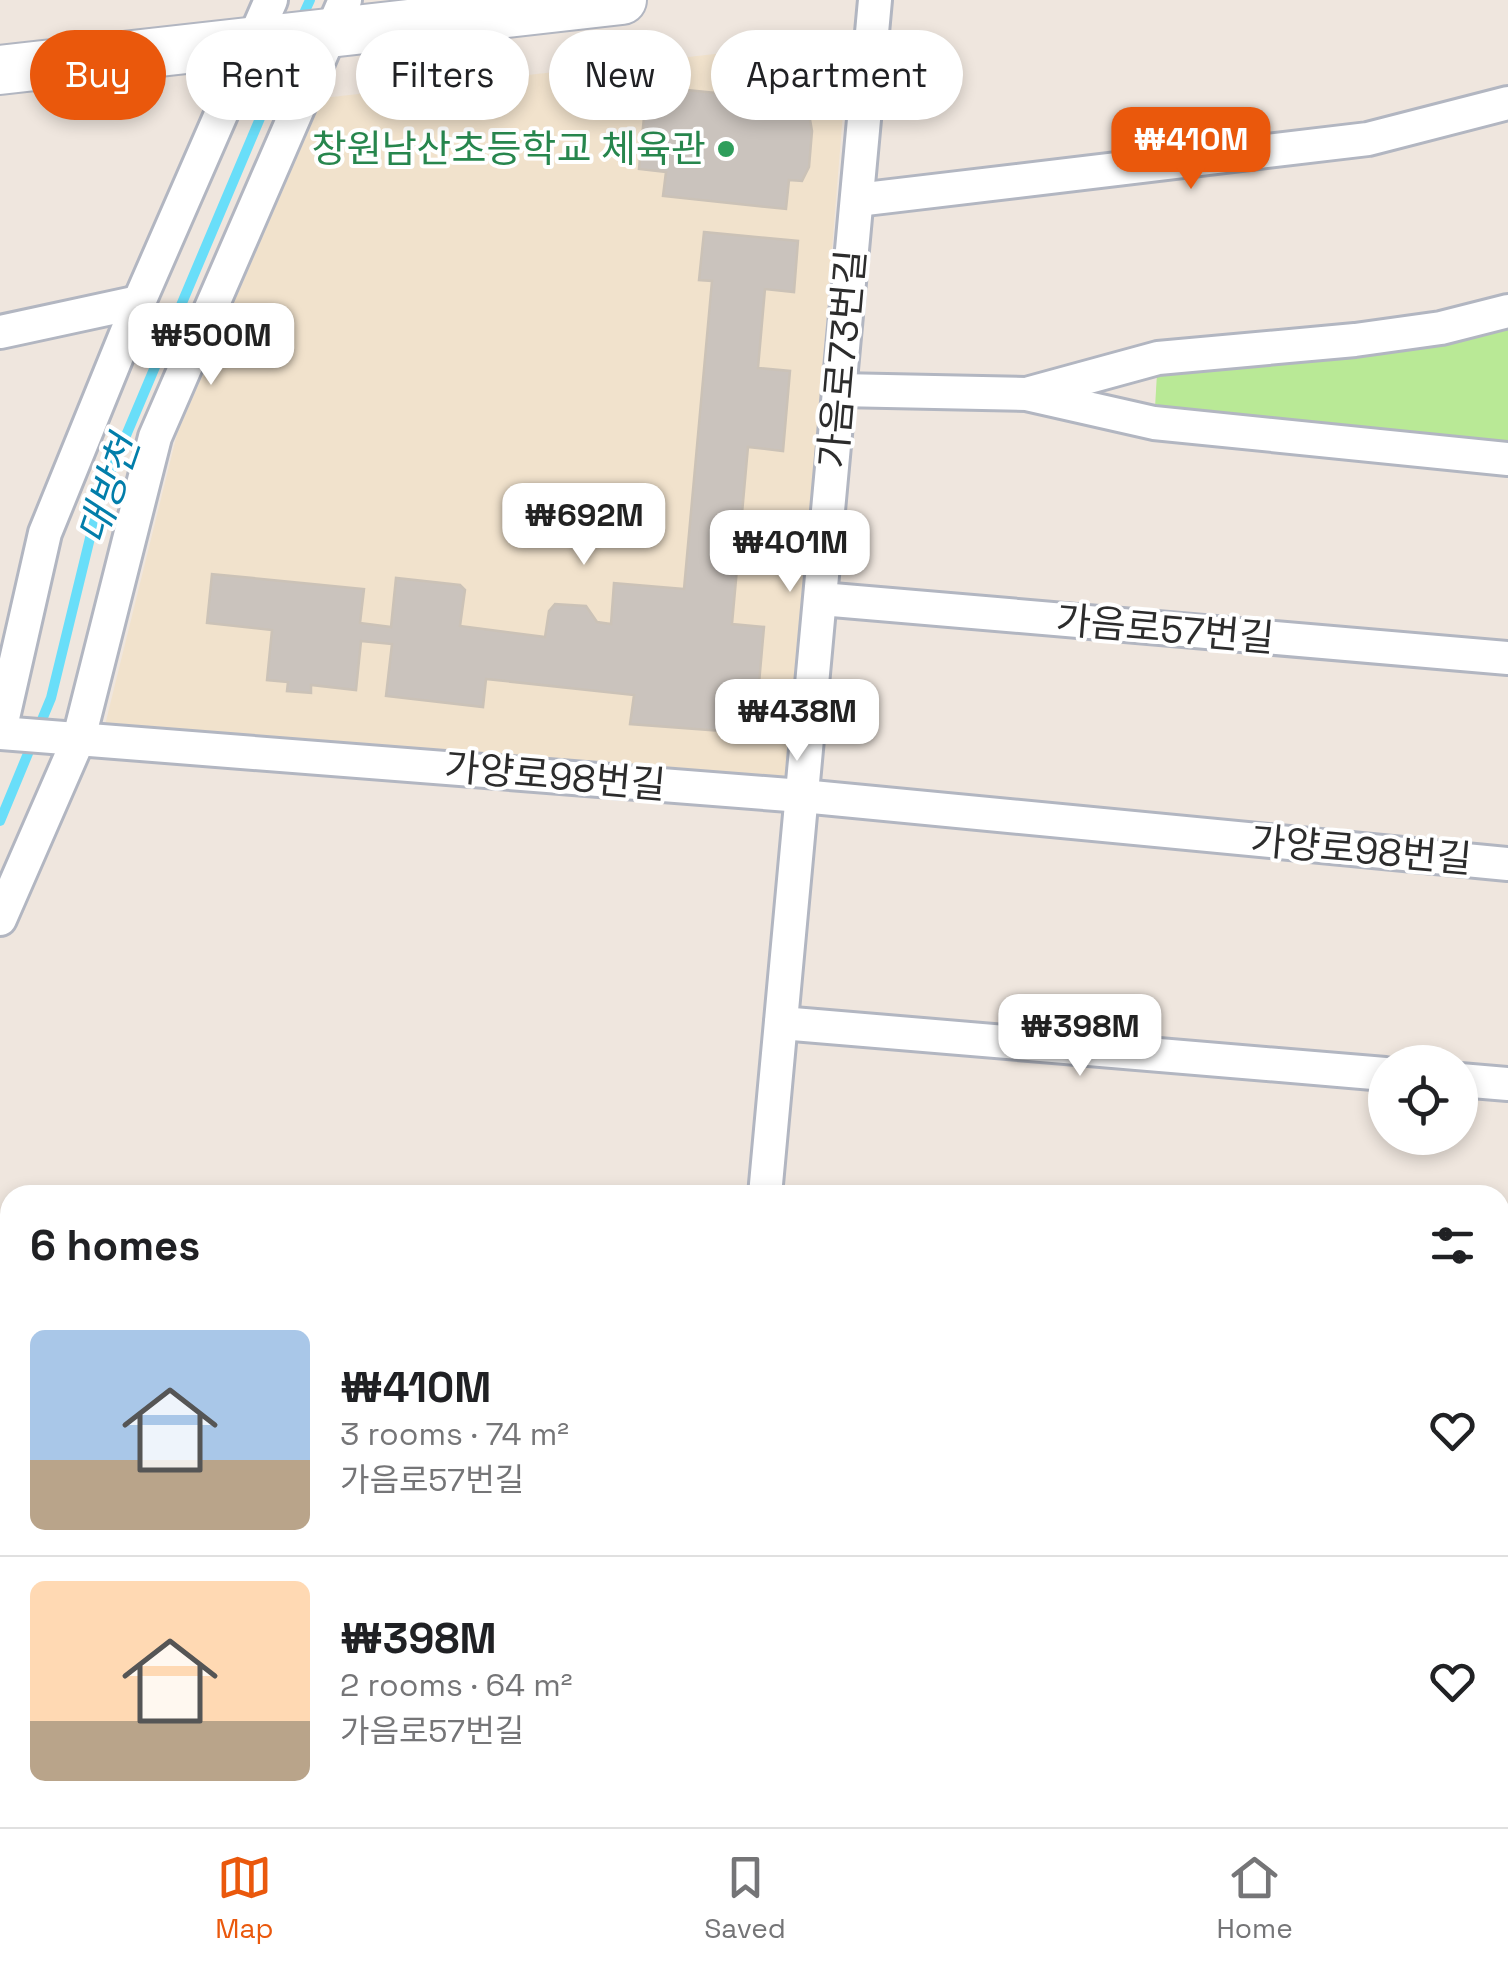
<!DOCTYPE html>
<meta charset="utf-8">
<style>
:root{--surface:#fff;--page:#f6f6f6;--text:#202124;--muted:#757577;--line:#e0e0e0;--accent:#ea580c}
body{margin:0;font-family:"Space Grotesk","Noto Sans KR",sans-serif;background:var(--page);color:var(--text);height:100vh;display:flex;flex-direction:column;font-size:38px;white-space:nowrap}
*{box-sizing:border-box;margin:0}
p{font-size:32px;color:var(--muted)}
.icon{flex:none;width:55px;height:55px;fill:none;stroke:currentColor;stroke-width:2;stroke-linecap:round;stroke-linejoin:round}
.map{position:relative;flex:1;overflow:hidden}
.side{position:absolute;left:0px;top:1185px;width:1510px;height:642px;display:flex;flex-direction:column;background:var(--surface);border-radius:30px 30px 0 0;box-shadow:0 5px 15px #0003}
.side>*{flex:none}
.hud{position:absolute;left:30px;top:30px;width:1000px;height:90px;display:flex;gap:20px}
.buttons{position:absolute;left:1368px;top:1045px;display:grid;gap:20px}
.buttons a{display:grid;place-items:center;width:110px;height:110px;border-radius:50%;background:var(--surface);box-shadow:0 5px 15px #0003;font-size:50px}
.price{position:absolute;translate:-50% -85px;padding:0 22px;border-radius:20px;background:#fff;color:#222;font-size:32px;line-height:65px;filter:drop-shadow(0 2px 5px #0008)}
.price::after{content:'';position:absolute;left:50%;top:60px;width:30px;height:22px;margin-left:-15px;background:inherit;clip-path:polygon(0 0,100% 0,50% 100%)}
.price.active{background:var(--accent);color:#fff}
ul{padding:0;list-style:none}
li{display:flex;align-items:center;gap:30px;height:250px;padding:0 30px}
li+li{border-top:2px solid var(--line)}
li span{display:grid;place-items:center;flex:none;width:280px;height:200px;border-radius:15px;color:#555}
li>.icon{margin-inline-start:auto}
span .icon{width:120px;height:120px;fill:#fffc;stroke-width:1}
li b{font-size:42px}
h2{display:flex;justify-content:space-between;align-items:center;height:120px;padding:0 30px;font-size:42px}
.tag{padding:0 35px;border-radius:45px;background:var(--surface);box-shadow:0 5px 15px #0003;font-size:35px;line-height:90px}
.tag.active{background:var(--accent);color:#fff}
.tabs{display:flex;justify-content:space-around;align-items:center;height:140px;border-top:2px solid var(--line);background:var(--surface);font-size:28px;color:var(--muted)}
.tabs a{display:grid;justify-items:center;gap:5px}
.tabs .active{color:var(--accent)}
.map>svg:first-child{display:block}
</style>
<div class="map">
<svg width="1508" height="1827" viewBox="0 0 1508 1827">
<rect width="100%" height="100%" fill="#efe6de"/>
<path fill="#f1e2cc" d="M849,39L789,781L105,725L177,434L323,98Z"/>
<path fill="#b9e996" d="M1508,311V459L1154,423L1158,358Z"/>
<g fill="none" stroke-linecap="round" stroke-linejoin="round">
<g stroke="#69def9" stroke-width="10">
<path d="M300,22L310,0"/>
<path d="M0,821L51,698L100,497L288,52"/>
</g>
</g>
<g fill="#cac3bd" stroke="#cbc2b7" stroke-width="2.5">
<path d="M647,86L797,101L796,113L809,114L812,131L809,167L802,181L789,180L786,209L663,196L666,172L639,169Z"/>
<path d="M704,232L798,241L794,292L765,289L758,368L790,371L783,451L748,447L732,624L764,627L756,717L748,733L630,724L634,695L486,679L483,707L386,696L392,644L361,641L356,690L311,685V693L287,691L288,682L267,680L272,630L207,623L212,574L364,589L360,623L391,627L396,578L460,585L465,590L460,626L545,637L549,611L555,604L586,606L597,622L611,624L614,583L684,589L712,281L699,280Z"/>
<path d="M0,1282L10,1283V1363L0,1360Z"/>
</g>
<g fill="none" stroke-linecap="round" stroke-linejoin="round">
<g stroke="#b2b6c1" stroke-width="38">
<g id="street">
<path d="M857,200L1368,139L1508,103"/>
<path d="M0,332L139,302"/>
<path d="M839,390L1026,394L1154,423L1508,459"/>
<path d="M1030,393L1158,358L1355,340L1441,328L1508,311"/>
<path d="M821,599L1508,658"/>
<path d="M0,731L45,533L139,302L271,0"/>
<path d="M0,733L802,796L1508,864"/>
<path d="M0,919L79,738L155,437L345,0"/>
<path d="M781,1023L1385,1074"/>
<path d="M1460,1080L1508,1084"/>
<path d="M765,1195L875,0"/>
<path d="M1500,1305H1508"/>
<path d="M1500,1628L1508,1547"/>
<path d="M1500,1746H1508"/>
<path d="M704,1827L705,1818"/>
</g>
</g>
<g stroke="#b2b6c1" stroke-width="52">
<path id="secondary" d="M0,70L622,0"/>
</g>
<g stroke="#c8c8c8" stroke-width="58">
<g id="primary">
<path d="M0,1763L10,1765"/>
<path d="M294,1818L361,1827"/>
</g>
</g>
<use href="#street" stroke="#fff" stroke-width="32"/>
<use href="#secondary" stroke="#fff" stroke-width="48"/>
<use href="#primary" stroke="#fcc755" stroke-width="52"/>
</g>
<circle fill="#2e9e5b" stroke="#fff" stroke-width="4" cx="726" cy="149" r="10"/>
<g text-anchor="middle" dominant-baseline="central" stroke-width="8" stroke-linejoin="round" paint-order="stroke">
<g font-size="38" fill="#27864d" stroke="#fff" text-anchor="end">
<text x="706" y="149">창원남산초등학교 체육관</text>
</g>
<g font-size="38" fill="#2c2c2c" stroke="#fff">
<text transform="translate(842 359) rotate(-85)">가음로73번길</text>
<text transform="translate(1165 629) rotate(5)">가음로57번길</text>
<text transform="translate(555 776) rotate(5)">가양로98번길</text>
<text transform="translate(1361 850) rotate(5)">가양로98번길</text>
</g>
<g font-size="40" font-style="italic" fill="#027eaa" stroke="#fff">
<text transform="translate(109 490) rotate(-71)">대방천</text>
</g>
</g>
</svg>
<div class="buttons">
<a><svg class="icon" aria-label="locate" viewBox="0 0 24 24"><circle cx="12" cy="12" r="6"/><path d="M12 2v4M12 18v4M2 12h4M18 12h4"/></svg></a>
</div>
<b class="price active" style="left:1191px;top:192px">₩410M</b>
<b class="price" style="left:211px;top:388px">₩500M</b>
<b class="price" style="left:584px;top:568px">₩692M</b>
<b class="price" style="left:790px;top:595px">₩401M</b>
<b class="price" style="left:797px;top:764px">₩438M</b>
<b class="price" style="left:1080px;top:1079px">₩398M</b>
<div class="hud">
<a class="tag active">Buy</a>
<a class="tag">Rent</a>
<a class="tag">Filters</a>
<a class="tag">New</a>
<a class="tag">Apartment</a>
</div>
<section class="side">
<h2>6 homes<svg class="icon" aria-label="filters" viewBox="0 0 24 24"><path d="M4 7h16M4 17h16"/><circle cx="9" cy="7" r="2"/><circle cx="15" cy="17" r="2"/></svg></h2>
<ul>
<li><span style="background:linear-gradient(#a9c7e8 65%,#b9a48a 0)"><svg class="icon" aria-label="home" viewBox="0 0 24 24"><path d="M3 11l9-7 9 7M6 9v11h12V9"/></svg></span><div><b>₩410M</b><p>3 rooms · 74 m²</p><p>가음로57번길</p></div><svg class="icon" aria-label="heart" viewBox="0 0 24 24"><path d="M12 20l-8-8c-3-5 5-10 8-4 3-6 11-1 8 4z"/></svg></li>
<li><span style="background:linear-gradient(#ffd9b3 70%,#b9a48a 0)"><svg class="icon" aria-label="home" viewBox="0 0 24 24"><path d="M3 11l9-7 9 7M6 9v11h12V9"/></svg></span><div><b>₩398M</b><p>2 rooms · 64 m²</p><p>가음로57번길</p></div><svg class="icon" aria-label="heart" viewBox="0 0 24 24"><path d="M12 20l-8-8c-3-5 5-10 8-4 3-6 11-1 8 4z"/></svg></li>
</ul>
</section>
</div>
<nav class="tabs">
<a class="active"><svg class="icon" aria-label="map" viewBox="0 0 24 24"><path d="M3 6l6-2 6 2 6-2v14l-6 2-6-2-6 2zM9 4v14M15 6v14"/></svg>Map</a>
<a><svg class="icon" aria-label="saved" viewBox="0 0 24 24"><path d="M7 4h10v16l-5-4-5 4z"/></svg>Saved</a>
<a><svg class="icon" aria-label="home" viewBox="0 0 24 24"><path d="M3 11l9-7 9 7M6 9v11h12V9"/></svg>Home</a>
</nav>
